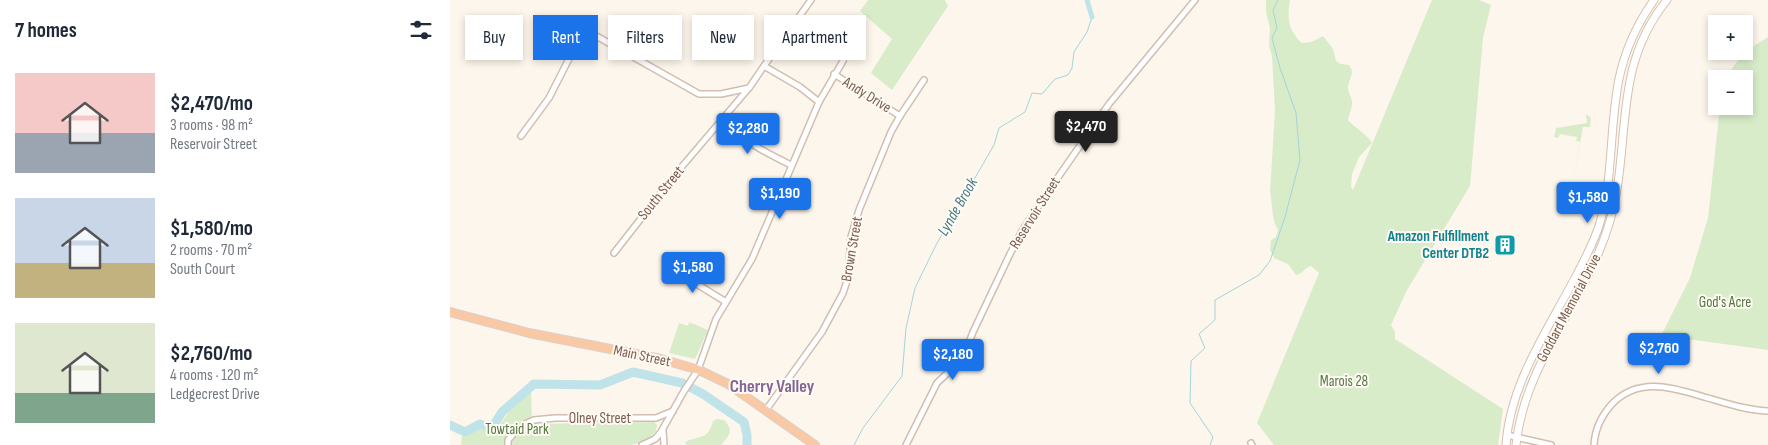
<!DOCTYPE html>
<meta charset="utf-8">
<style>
:root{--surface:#fff;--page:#f6f6f7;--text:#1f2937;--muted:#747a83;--accent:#1a73e8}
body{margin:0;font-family:"Sofia Sans Condensed",sans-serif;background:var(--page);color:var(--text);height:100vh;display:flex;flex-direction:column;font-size:19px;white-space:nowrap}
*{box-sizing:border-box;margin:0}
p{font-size:16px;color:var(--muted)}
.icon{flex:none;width:28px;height:28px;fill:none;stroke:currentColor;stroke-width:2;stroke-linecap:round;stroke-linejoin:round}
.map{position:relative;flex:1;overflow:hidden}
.sheet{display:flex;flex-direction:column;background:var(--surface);width:450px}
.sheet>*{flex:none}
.top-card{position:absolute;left:15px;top:15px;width:475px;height:45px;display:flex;gap:10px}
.controls{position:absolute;left:1258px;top:15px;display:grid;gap:10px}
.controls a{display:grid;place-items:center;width:45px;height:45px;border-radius:0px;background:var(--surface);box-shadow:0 2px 8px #0003;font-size:25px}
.price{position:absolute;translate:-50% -42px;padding:0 11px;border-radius:5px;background:var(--accent);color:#fff;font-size:16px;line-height:32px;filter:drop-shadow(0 1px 2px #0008)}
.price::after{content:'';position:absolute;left:50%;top:30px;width:15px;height:11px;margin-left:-8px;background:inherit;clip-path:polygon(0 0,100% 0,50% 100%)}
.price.on{background:#222;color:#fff}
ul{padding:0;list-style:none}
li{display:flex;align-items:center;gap:15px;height:125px;padding:0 15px}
li span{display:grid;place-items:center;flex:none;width:140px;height:100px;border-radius:0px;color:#555}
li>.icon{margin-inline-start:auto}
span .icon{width:60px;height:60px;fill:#fffc;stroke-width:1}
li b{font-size:21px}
h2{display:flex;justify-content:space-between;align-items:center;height:60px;padding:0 15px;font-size:21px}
.chip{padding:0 18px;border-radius:0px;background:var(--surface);box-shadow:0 2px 8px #0003;font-size:18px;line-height:45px}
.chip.on{background:var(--accent);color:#fff}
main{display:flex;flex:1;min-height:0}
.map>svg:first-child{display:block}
</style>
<main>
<section class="sheet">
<h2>7 homes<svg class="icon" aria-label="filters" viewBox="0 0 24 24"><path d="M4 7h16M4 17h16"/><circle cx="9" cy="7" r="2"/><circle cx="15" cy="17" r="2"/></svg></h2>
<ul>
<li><span style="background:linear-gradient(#f6c9c9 60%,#9aa5b1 0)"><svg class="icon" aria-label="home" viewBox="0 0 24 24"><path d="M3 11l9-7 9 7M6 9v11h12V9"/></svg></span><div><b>$2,470/mo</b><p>3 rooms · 98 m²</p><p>Reservoir Street</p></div></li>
<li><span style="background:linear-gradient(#c9d6e8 65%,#c2b280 0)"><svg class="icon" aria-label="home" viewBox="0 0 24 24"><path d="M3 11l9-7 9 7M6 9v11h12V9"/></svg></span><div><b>$1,580/mo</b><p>2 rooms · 70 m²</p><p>South Court</p></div></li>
<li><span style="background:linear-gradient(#dfe7d0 70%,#7fa58c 0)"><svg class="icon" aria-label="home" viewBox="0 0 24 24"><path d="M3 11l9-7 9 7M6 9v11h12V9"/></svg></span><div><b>$2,760/mo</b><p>4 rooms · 120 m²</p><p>Ledgecrest Drive</p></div></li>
</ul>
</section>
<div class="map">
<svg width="1318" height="445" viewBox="0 0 1318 445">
<rect width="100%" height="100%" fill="#fdf6ec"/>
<g fill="#d8ecc9">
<path d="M418,0H495L498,6L442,90L421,73L442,39L410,11Z"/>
<path d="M816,0H840C837,17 838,31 852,43L861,42L873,36L883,49L886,61L891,64L899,65C906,74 898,78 898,88C898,93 903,99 902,104C902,109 899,115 898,120C906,129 916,133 922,143L909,157L902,174L901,187L903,190L982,0H1029L1041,5L1033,38L1020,186L957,290L941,325L945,332V339L1053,409L1048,445H824L807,423L869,273L861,266C855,267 853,274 846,275L838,264L824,258L820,250L821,240L826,237L828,230C821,218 823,206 820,192L825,111L822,56L819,46L820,28L816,12Z"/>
<path d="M1318,37V350L1237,339L1210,338L1240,278L1258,218L1270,106H1294V79H1277C1284,60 1301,47 1318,37Z"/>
<path d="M1136,115H1138L1141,118L1140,127H1133L1121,193L1130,142L1126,141L1127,137L1110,134L1108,138L1104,137L1106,128L1137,123Z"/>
<path d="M239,322L258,330L245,359L219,353L229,323L238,326Z"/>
<path d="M81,389L82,424L204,422L207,425C207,438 193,441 182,445H11L12,436L29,429L49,426L69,398Z"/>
<path d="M267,419L274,420C284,430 280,435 271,445H236L235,442C251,435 258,440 263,421Z"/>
</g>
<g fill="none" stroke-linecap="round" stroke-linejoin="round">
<g stroke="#a5d3da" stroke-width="1">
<path d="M404,445L413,428L452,376L456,328L465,288L486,245L544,145L549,128L575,112L582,93L592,94L605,79L618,75L622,68L624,52L637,32L642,17"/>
<path d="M760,445L763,437L740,403L741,361L755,348L749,334L765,320V300L809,275L820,261L835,217L850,160L846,113L830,68L822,38L827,28L823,10L828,0"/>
</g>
<path stroke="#bfe3e8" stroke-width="5" d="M637,0L642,17"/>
<path stroke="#bfe3e8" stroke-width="9" d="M0,425L15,432L30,424L42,428L52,412L84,384L150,385L183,372L232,383L253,394L294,422L297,435V445"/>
<g stroke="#d1beb0" stroke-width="8">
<g id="minor">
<path d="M314,66L361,0"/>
<path d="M384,74L450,116"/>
<path d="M271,120C294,141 314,152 341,165"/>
<path d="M71,136L99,98L126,45L137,32L141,33L249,94H271L299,88L314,66L350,87L369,102"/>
<path d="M164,253L229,170L298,89"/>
<path d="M221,268L276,302"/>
<path d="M316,410L372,332L393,293L398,278L401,237L409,210L441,132L450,116L474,80"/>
<path d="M213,431L214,445"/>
<path d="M1057,435L1101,445"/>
<path d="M801,443L802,445"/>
<path d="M58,445V440L65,432L75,424L84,420L105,418H206L223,411"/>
<path d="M192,445L205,439L211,432L234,391L248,370L266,319L302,259L369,102L393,61"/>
<path d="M456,445L487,383L507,364L515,353L523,332L560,254L572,231L604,183L659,104L745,0"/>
<path d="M1144,445C1145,429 1151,416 1162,404C1190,375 1226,389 1258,398C1278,404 1297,410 1318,411"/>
</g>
</g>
<g stroke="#d6c0b0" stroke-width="9">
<g id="secondary">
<path d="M1056,445C1060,384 1097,331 1125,278C1134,261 1143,244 1149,226C1164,178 1159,128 1169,79C1175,50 1187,24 1204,0"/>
<path d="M1066,445C1075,360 1136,302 1159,224C1183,145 1160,70 1217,0"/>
</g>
</g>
<g stroke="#dad1cd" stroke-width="10">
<path id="trunk" d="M0,312L79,333L211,359L249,370L278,384L365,445"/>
</g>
<use href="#minor" stroke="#fff" stroke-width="5"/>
<use href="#secondary" stroke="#fff" stroke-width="7"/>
<use href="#trunk" stroke="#f9c8a4" stroke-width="8"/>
</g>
<defs>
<g id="building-square" transform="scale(1.125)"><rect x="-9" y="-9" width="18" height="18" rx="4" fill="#0f9aa8" stroke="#fffaf3"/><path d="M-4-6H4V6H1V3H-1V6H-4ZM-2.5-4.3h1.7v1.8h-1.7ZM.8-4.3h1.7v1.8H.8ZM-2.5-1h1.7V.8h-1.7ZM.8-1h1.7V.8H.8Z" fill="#fff"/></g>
</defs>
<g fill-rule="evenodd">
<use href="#building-square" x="1055" y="245"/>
</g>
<g text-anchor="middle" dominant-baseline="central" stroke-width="4" stroke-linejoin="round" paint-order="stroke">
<g font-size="15" fill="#7a5c4d" stroke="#fffaf3">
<text transform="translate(417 95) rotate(32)">Andy Drive</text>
<text transform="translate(211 193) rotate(-51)">South Street</text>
<text transform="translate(585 213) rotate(-58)">Reservoir Street</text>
<text transform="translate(402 249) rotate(-80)">Brown Street</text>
<text transform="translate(1119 308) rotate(-62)">Goddard Memorial Drive</text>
<text transform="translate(192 356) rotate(12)">Main Street</text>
<text x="150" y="418">Olney Street</text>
</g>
<g font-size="15" font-weight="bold" fill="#0d838f" stroke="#fffaf3" text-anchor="end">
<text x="1039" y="236">Amazon Fulfillment<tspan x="1039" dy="17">Center DTB2</tspan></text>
</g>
<g font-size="15" fill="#537a41" stroke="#fffaf3">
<text x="1275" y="302">God's Acre</text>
<text x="894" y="381">Marois 28</text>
<text x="67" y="429">Towtaid Park</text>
</g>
<g font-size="16" font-style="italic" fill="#437c86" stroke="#fffaf3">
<text transform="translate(508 207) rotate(-60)">Lynde Brook</text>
</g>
<g font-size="18" font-weight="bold" fill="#846695" stroke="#fffaf3">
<text x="322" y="386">Cherry Valley</text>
</g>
</g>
</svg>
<div class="controls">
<a>+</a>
<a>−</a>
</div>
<b class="price on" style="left:636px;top:153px">$2,470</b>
<b class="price" style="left:298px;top:155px">$2,280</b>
<b class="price" style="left:330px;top:220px">$1,190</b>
<b class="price" style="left:1138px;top:224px">$1,580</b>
<b class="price" style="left:243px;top:294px">$1,580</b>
<b class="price" style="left:1209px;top:375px">$2,760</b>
<b class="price" style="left:503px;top:381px">$2,180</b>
<div class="top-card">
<a class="chip">Buy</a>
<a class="chip on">Rent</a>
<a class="chip">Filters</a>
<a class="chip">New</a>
<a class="chip">Apartment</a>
</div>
</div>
</main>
